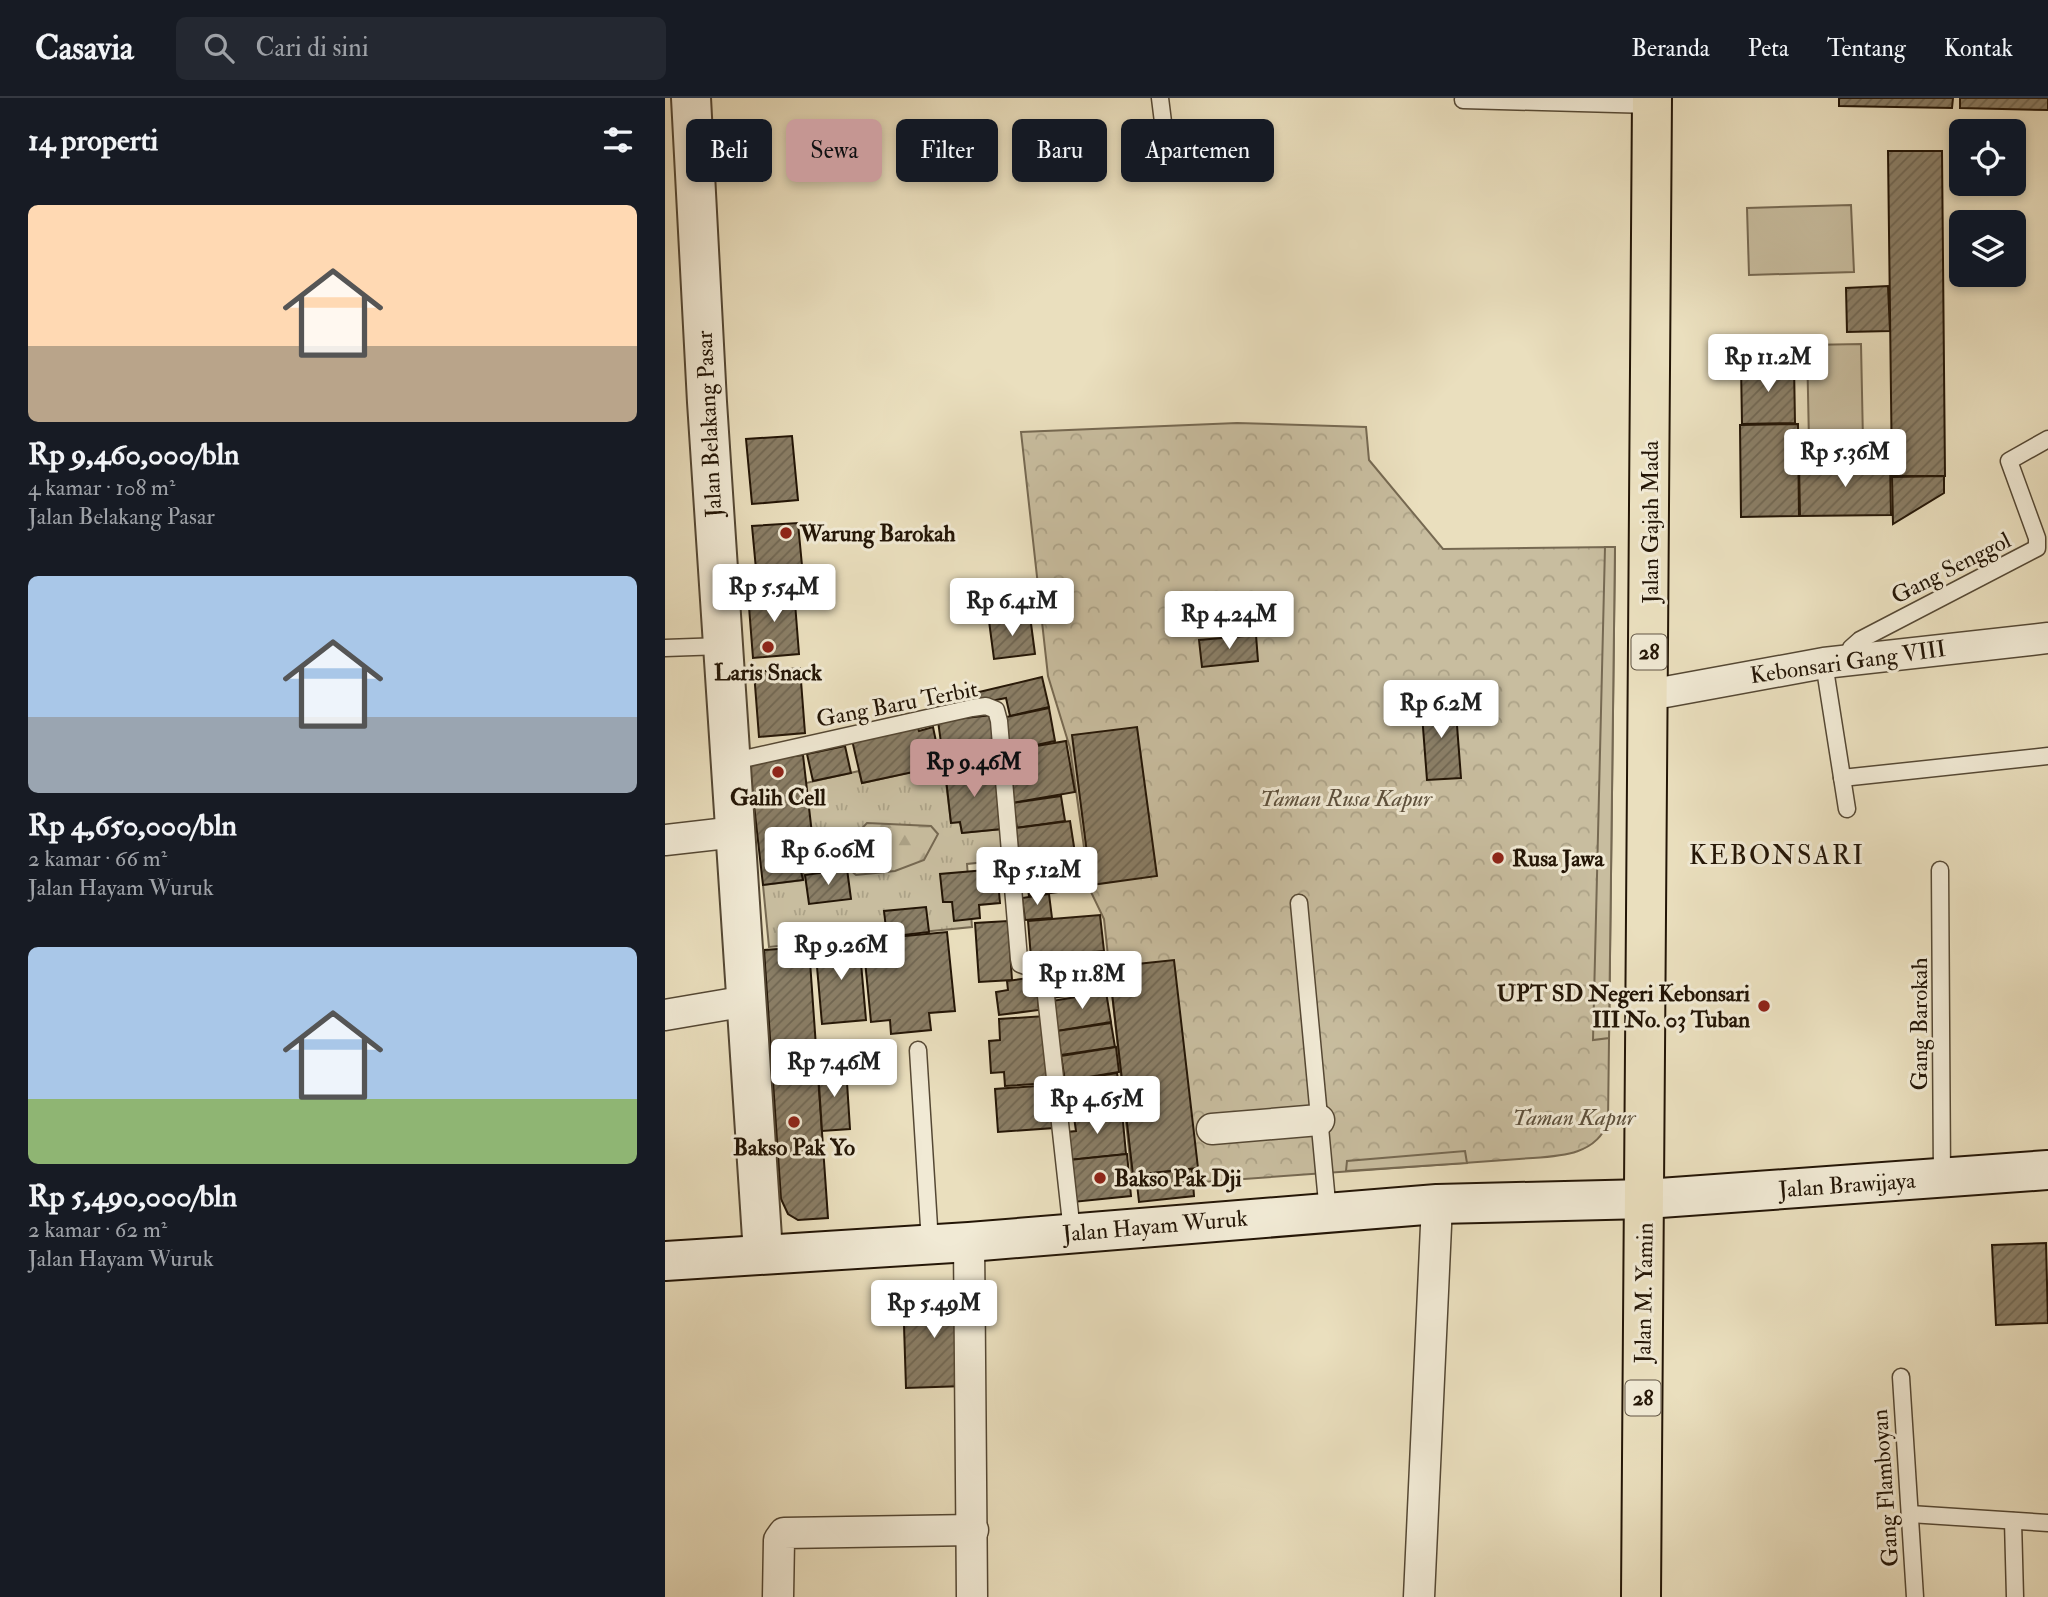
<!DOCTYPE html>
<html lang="id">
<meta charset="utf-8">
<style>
:root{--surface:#171b24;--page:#242831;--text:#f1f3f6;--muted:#9ea1a6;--line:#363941;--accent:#c59692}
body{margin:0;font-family:"IM FELL Double Pica",serif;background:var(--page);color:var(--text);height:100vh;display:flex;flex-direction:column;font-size:26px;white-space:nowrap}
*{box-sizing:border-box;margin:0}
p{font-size:23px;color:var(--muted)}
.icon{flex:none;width:38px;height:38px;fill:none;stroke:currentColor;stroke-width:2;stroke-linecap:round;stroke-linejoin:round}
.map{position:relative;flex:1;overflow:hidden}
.details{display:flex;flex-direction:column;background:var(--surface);width:665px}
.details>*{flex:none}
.hud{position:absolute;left:21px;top:21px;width:665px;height:63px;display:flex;gap:14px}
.controls{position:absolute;left:1284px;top:21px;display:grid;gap:14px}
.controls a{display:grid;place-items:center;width:77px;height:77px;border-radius:10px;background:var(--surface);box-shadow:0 4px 10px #0003;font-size:35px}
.price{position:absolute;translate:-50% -60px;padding:0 16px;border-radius:7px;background:#fff;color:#222;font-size:23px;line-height:46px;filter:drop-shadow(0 2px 4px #0008)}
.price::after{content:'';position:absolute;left:50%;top:42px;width:21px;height:16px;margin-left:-10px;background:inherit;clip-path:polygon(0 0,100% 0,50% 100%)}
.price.active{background:var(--accent);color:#111}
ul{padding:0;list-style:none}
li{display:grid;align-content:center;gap:14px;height:371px;padding:0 28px}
li span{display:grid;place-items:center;height:217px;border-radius:10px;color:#555}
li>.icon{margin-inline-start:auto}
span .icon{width:126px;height:126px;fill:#fffc;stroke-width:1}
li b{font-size:30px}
h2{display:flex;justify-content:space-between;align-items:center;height:84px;padding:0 28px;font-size:30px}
.tag{padding:0 24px;border-radius:10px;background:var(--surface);box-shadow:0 4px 10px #0003;font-size:24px;line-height:63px}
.tag.active{background:var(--accent);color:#111}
header{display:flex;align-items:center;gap:42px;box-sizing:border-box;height:98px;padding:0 35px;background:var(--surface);border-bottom:2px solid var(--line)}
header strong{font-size:33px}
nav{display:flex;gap:38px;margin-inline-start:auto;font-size:24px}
.search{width:490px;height:63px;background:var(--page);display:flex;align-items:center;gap:18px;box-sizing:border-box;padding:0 24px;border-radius:10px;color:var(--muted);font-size:26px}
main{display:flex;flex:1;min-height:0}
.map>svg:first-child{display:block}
</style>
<header>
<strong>Casavia</strong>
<div class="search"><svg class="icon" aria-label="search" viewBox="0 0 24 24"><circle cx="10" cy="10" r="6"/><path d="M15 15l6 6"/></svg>Cari di sini</div>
<nav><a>Beranda</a><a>Peta</a><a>Tentang</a><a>Kontak</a></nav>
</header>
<main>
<section class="details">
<h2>14 properti<svg class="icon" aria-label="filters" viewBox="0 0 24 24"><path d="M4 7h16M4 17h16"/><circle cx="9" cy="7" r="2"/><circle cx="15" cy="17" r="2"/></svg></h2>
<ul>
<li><span style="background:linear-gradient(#ffd9b3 65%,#b9a48a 0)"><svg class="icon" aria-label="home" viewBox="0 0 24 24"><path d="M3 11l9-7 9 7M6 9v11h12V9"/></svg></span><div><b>Rp 9,460,000/bln</b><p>4 kamar · 108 m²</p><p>Jalan Belakang Pasar</p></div></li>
<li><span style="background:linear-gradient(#a9c7e8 65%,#9aa5b1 0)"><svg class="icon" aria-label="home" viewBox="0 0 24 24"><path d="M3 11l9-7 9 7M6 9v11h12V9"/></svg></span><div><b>Rp 4,650,000/bln</b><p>2 kamar · 66 m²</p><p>Jalan Hayam Wuruk</p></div></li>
<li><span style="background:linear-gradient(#a9c7e8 70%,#8fb573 0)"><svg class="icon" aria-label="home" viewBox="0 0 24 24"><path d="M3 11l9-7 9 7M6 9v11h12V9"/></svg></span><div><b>Rp 5,490,000/bln</b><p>2 kamar · 62 m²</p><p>Jalan Hayam Wuruk</p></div></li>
</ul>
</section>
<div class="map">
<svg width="1383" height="1499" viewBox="0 0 1383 1499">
<defs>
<pattern id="grass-tufts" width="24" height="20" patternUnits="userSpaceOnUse" patternTransform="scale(1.75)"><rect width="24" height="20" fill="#c8bd9f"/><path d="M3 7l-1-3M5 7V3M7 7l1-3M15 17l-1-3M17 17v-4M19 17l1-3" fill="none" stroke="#aca287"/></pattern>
<pattern id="forest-firs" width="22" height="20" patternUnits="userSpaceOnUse" patternTransform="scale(1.75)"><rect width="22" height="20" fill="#c8bd9f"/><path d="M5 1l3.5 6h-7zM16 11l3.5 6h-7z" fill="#aca287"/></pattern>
<pattern id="park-crowns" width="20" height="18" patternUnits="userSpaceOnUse" patternTransform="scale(1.75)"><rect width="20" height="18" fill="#c8bd9f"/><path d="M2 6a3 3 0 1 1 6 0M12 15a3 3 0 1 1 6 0" fill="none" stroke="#aca287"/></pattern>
<pattern id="building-hatch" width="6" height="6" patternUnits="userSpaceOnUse" patternTransform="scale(1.75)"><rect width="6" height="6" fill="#8a7e66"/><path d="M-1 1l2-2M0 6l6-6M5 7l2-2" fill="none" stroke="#706652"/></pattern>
</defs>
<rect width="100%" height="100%" fill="#eadfbe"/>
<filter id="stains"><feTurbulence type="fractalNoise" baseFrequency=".00286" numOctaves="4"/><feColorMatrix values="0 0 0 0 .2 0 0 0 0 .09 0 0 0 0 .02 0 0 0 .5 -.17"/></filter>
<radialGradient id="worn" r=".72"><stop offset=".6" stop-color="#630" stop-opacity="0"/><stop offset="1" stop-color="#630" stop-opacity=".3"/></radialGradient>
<path fill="url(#grass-tufts)" stroke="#766952" stroke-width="2" d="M279,667L286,725L295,724L297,735L337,731L340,762L302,766L307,829L104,849L98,787L138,782L141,685L194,673L197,685Z"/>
<path fill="url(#forest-firs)" stroke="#766952" stroke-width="2" d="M202,725L266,728L273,736L259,762L230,773L191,777L185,772C182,758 192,734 202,725Z"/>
<path fill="url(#park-crowns)" stroke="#766952" stroke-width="2" d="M572,325L701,329L704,362L778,451L950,449L943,1024C930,1061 886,1058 854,1061L468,1089L439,821L425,792L405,650L383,578L356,334Z"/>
<g fill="#c8bd9f" stroke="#766952" stroke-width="2">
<path d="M1186,107L1189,174L1084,177L1082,110Z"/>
<path d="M1196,246L1198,343L1144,344L1142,247Z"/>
<path d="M940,449H950L944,940L928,942Z"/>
<path d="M800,1053L802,1065L681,1073L682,1063Z"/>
</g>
<g fill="url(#building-hatch)" stroke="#231506" stroke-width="2">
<path d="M1174,0H1288L1287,10L1174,8Z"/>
<path d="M1295,0H1383V12L1295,10Z"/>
<path d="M1223,53H1277L1280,378H1227Z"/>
<path d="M1223,188L1225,233L1182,234L1181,190Z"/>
<path d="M1076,267H1129L1130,325L1077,326Z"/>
<path d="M1133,326L1134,418L1076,419L1075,327Z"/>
<path d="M127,338L133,402L87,406L81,341Z"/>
<path d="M1225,364L1226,417L1135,418L1134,365Z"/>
<path d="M1279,378V395L1228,426L1227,379Z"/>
<path d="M133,425L139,489L93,493L87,428Z"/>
<path d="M129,492L134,556L88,560L83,496Z"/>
<path d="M365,518L370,556L329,561L324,523Z"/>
<path d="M591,537L593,563L537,569L534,542Z"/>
<path d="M135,570L140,635L94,639L89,574Z"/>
<path d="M377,579L384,609L345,618L341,600L316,605L314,594Z"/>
<path d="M790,601L796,680L762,682L756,603Z"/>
<path d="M384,610L390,643L343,653L337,620Z"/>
<path d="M327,617L333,661L279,667L273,623Z"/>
<path d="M252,628L254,633L268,629L276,668L197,685L187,642Z"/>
<path d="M472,629L492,778L426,787L407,637Z"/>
<path d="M401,643L410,694L347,705L337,654Z"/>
<path d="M180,648L186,675L148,683L142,656Z"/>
<path d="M138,657L151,771L136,773L138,782L98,787L84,663Z"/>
<path d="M330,667L337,731L297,735L295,724L286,725L280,672Z"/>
<path d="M396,698L400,723L352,730L348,705Z"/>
<path d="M405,723L410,755L355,762L350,730Z"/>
<path d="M417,756L422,790L364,798L359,764Z"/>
<path d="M182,771L186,801L144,806L140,777Z"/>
<path d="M332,771L335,805L314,807L315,820L289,823L287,804H278L275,776Z"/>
<path d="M384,796L387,820L360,822L357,800Z"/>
<path d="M261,809L264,834L222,839L219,813Z"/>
<path d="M435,817L439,853L366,860L363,823Z"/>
<path d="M343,823L347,882L314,884L310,825Z"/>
<path d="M282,834L290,913L264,915L266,932L226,936L225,922L206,924L198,842Z"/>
<path d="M194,842L201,922L157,926L150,846Z"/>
<path d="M144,849L163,1120L133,1122L123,1116L116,1101L99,852Z"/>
<path d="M438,861L442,893L386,900L382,868Z"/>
<path d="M509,862L533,1070L468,1077L444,869Z"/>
<path d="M371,879L374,912L334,917L331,894L343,892L342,883Z"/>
<path d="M441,894L446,924L392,933L387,903Z"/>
<path d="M380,918L385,985L340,988L339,974L326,975L324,943L335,942L334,921Z"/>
<path d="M446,925L450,949L396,957L392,933Z"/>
<path d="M451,949L454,974L400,983L396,958Z"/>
<path d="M181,969L185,1031L157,1033L153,971Z"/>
<path d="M452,975L458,1010L400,1019L395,984Z"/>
<path d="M386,987L389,1030L333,1034L330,991Z"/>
<path d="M457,1013L461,1056L405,1062L402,1034L411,1033L409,1019Z"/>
<path d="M462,1056L466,1098L408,1104L404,1062Z"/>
<path d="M527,1071L529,1098L474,1104L471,1077Z"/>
<path d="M1381,1145L1383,1225L1331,1227L1327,1147Z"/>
<path d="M298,1194L300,1288L241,1290L238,1196Z"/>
</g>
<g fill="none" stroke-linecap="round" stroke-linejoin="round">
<g stroke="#554834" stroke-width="19">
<g id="service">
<path d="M495,0L504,72"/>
<path d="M798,2L987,7"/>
<path d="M0,550L57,548"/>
<path d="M1182,562L1186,550L1195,542L1372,450V440L1344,363L1383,341"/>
<path d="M1159,565L1182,711"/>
<path d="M65,664L307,610L321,608L331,612L334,623L354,861L355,866L374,873L379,880L407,1134"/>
<path d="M1177,680L1383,658"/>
<path d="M1275,772L1277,1080"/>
<path d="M634,805L663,1115"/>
<path d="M253,952L265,1145"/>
<path d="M1236,1279L1250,1499"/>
<path d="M1245,1416L1383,1425"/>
<path d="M1348,1423L1350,1499"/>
</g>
</g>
<g stroke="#554834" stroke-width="33">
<g id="minor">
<path d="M984,597L1159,565L1383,540"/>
<path d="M0,742L71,734"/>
<path d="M0,917L82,903"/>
<path d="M547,1031L654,1022"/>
<path d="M304,1144L307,1499"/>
<path d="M113,1499L114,1442L119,1435L308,1432"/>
<path d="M754,1499L772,1106"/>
</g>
</g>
<g stroke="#554834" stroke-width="42">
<path id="tertiary" d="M26,0L42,304L98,1155"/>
</g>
<g stroke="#231506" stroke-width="42">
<path id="secondary" d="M0,1163L304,1144L772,1106L981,1101L1383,1072"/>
</g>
<g stroke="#231506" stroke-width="42">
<path id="trunk" d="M976,1499L987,0"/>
</g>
<use href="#service" stroke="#f1ead5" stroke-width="16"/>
<use href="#minor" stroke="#f1ead5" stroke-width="30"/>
<use href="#tertiary" stroke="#f1ead5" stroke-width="38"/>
<use href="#secondary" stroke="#f1ead5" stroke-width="38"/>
<use href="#trunk" stroke="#eadfbe" stroke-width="38"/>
</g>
<g fill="#8f2418" stroke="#f1ead5" stroke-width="2.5">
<circle cx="121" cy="435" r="7"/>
<circle cx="103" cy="549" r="7"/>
<circle cx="113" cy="674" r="7"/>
<circle cx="833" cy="760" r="7"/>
<circle cx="1099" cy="908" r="7"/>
<circle cx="129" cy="1024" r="7"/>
<circle cx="435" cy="1080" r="7"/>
</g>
<g text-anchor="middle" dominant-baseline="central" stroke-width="6" stroke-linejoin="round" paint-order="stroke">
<g fill="#f1ead5" stroke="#615544" stroke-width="2">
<rect x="966.5" y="536.5" width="35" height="35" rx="5"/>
<rect x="960.5" y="1282.5" width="35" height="35" rx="5"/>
</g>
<g font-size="21" font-weight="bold" fill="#231506">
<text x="984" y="554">28</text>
<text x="978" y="1300">28</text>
</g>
<g font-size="23" fill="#231506" stroke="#f1ead5">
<text transform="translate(44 326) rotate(-93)">Jalan Belakang Pasar</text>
<text transform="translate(985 424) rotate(-90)">Jalan Gajah Mada</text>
<text transform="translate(1286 470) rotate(-27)">Gang Senggol</text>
<text transform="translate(1183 564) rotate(-8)">Kebonsari Gang VIII</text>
<text transform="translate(232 606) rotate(-11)">Gang Baru Terbit</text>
<text transform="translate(1254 926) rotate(-90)">Gang Barokah</text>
<text transform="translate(1182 1087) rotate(-4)">Jalan Brawijaya</text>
<text transform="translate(490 1128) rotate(-5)">Jalan Hayam Wuruk</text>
<text transform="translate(979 1195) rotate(-89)">Jalan M. Yamin</text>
<text transform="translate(1220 1390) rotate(-94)">Gang Flamboyan</text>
</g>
<g font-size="23" font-weight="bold" fill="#231506" stroke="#f1ead5" text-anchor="start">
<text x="135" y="435">Warung Barokah</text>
<text x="103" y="574" text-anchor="middle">Laris Snack</text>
<text x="113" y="699" text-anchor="middle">Galih Cell</text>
<text x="847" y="760">Rusa Jawa</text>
<text x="1085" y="895" text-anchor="end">UPT SD Negeri Kebonsari<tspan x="1085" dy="26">III No. 03 Tuban</tspan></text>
<text x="129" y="1049" text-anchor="middle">Bakso Pak Yo</text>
<text x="449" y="1080">Bakso Pak Dji</text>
</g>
<g font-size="23" font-style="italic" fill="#5d503c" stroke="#f1ead5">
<text x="681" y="700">Taman Rusa Kapur</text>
<text x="909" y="1019">Taman Kapur</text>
</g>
<g font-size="26" letter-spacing="2" fill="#231506" stroke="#f1ead5">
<text x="1112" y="758">KEBONSARI</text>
</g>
</g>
<rect width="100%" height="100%" filter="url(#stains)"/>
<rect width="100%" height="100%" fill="url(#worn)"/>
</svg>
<div class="controls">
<a><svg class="icon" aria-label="locate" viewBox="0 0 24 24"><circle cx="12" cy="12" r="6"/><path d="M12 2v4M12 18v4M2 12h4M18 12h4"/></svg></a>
<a><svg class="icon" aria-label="layers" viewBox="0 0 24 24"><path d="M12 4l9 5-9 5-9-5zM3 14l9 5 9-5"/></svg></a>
</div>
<b class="price" style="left:1103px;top:296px">Rp 11.2M</b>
<b class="price" style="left:1180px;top:391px">Rp 5.36M</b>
<b class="price" style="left:109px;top:526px">Rp 5.54M</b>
<b class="price" style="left:347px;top:540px">Rp 6.41M</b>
<b class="price" style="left:564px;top:553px">Rp 4.24M</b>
<b class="price" style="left:776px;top:642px">Rp 6.2M</b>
<b class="price active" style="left:309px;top:701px">Rp 9.46M</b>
<b class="price" style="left:163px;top:789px">Rp 6.06M</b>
<b class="price" style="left:372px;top:809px">Rp 5.12M</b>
<b class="price" style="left:176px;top:884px">Rp 9.26M</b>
<b class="price" style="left:417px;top:913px">Rp 11.8M</b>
<b class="price" style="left:169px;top:1001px">Rp 7.46M</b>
<b class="price" style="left:432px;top:1038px">Rp 4.65M</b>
<b class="price" style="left:269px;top:1242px">Rp 5.49M</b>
<div class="hud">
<a class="tag">Beli</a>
<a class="tag active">Sewa</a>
<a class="tag">Filter</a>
<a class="tag">Baru</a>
<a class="tag">Apartemen</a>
</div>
</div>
</main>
